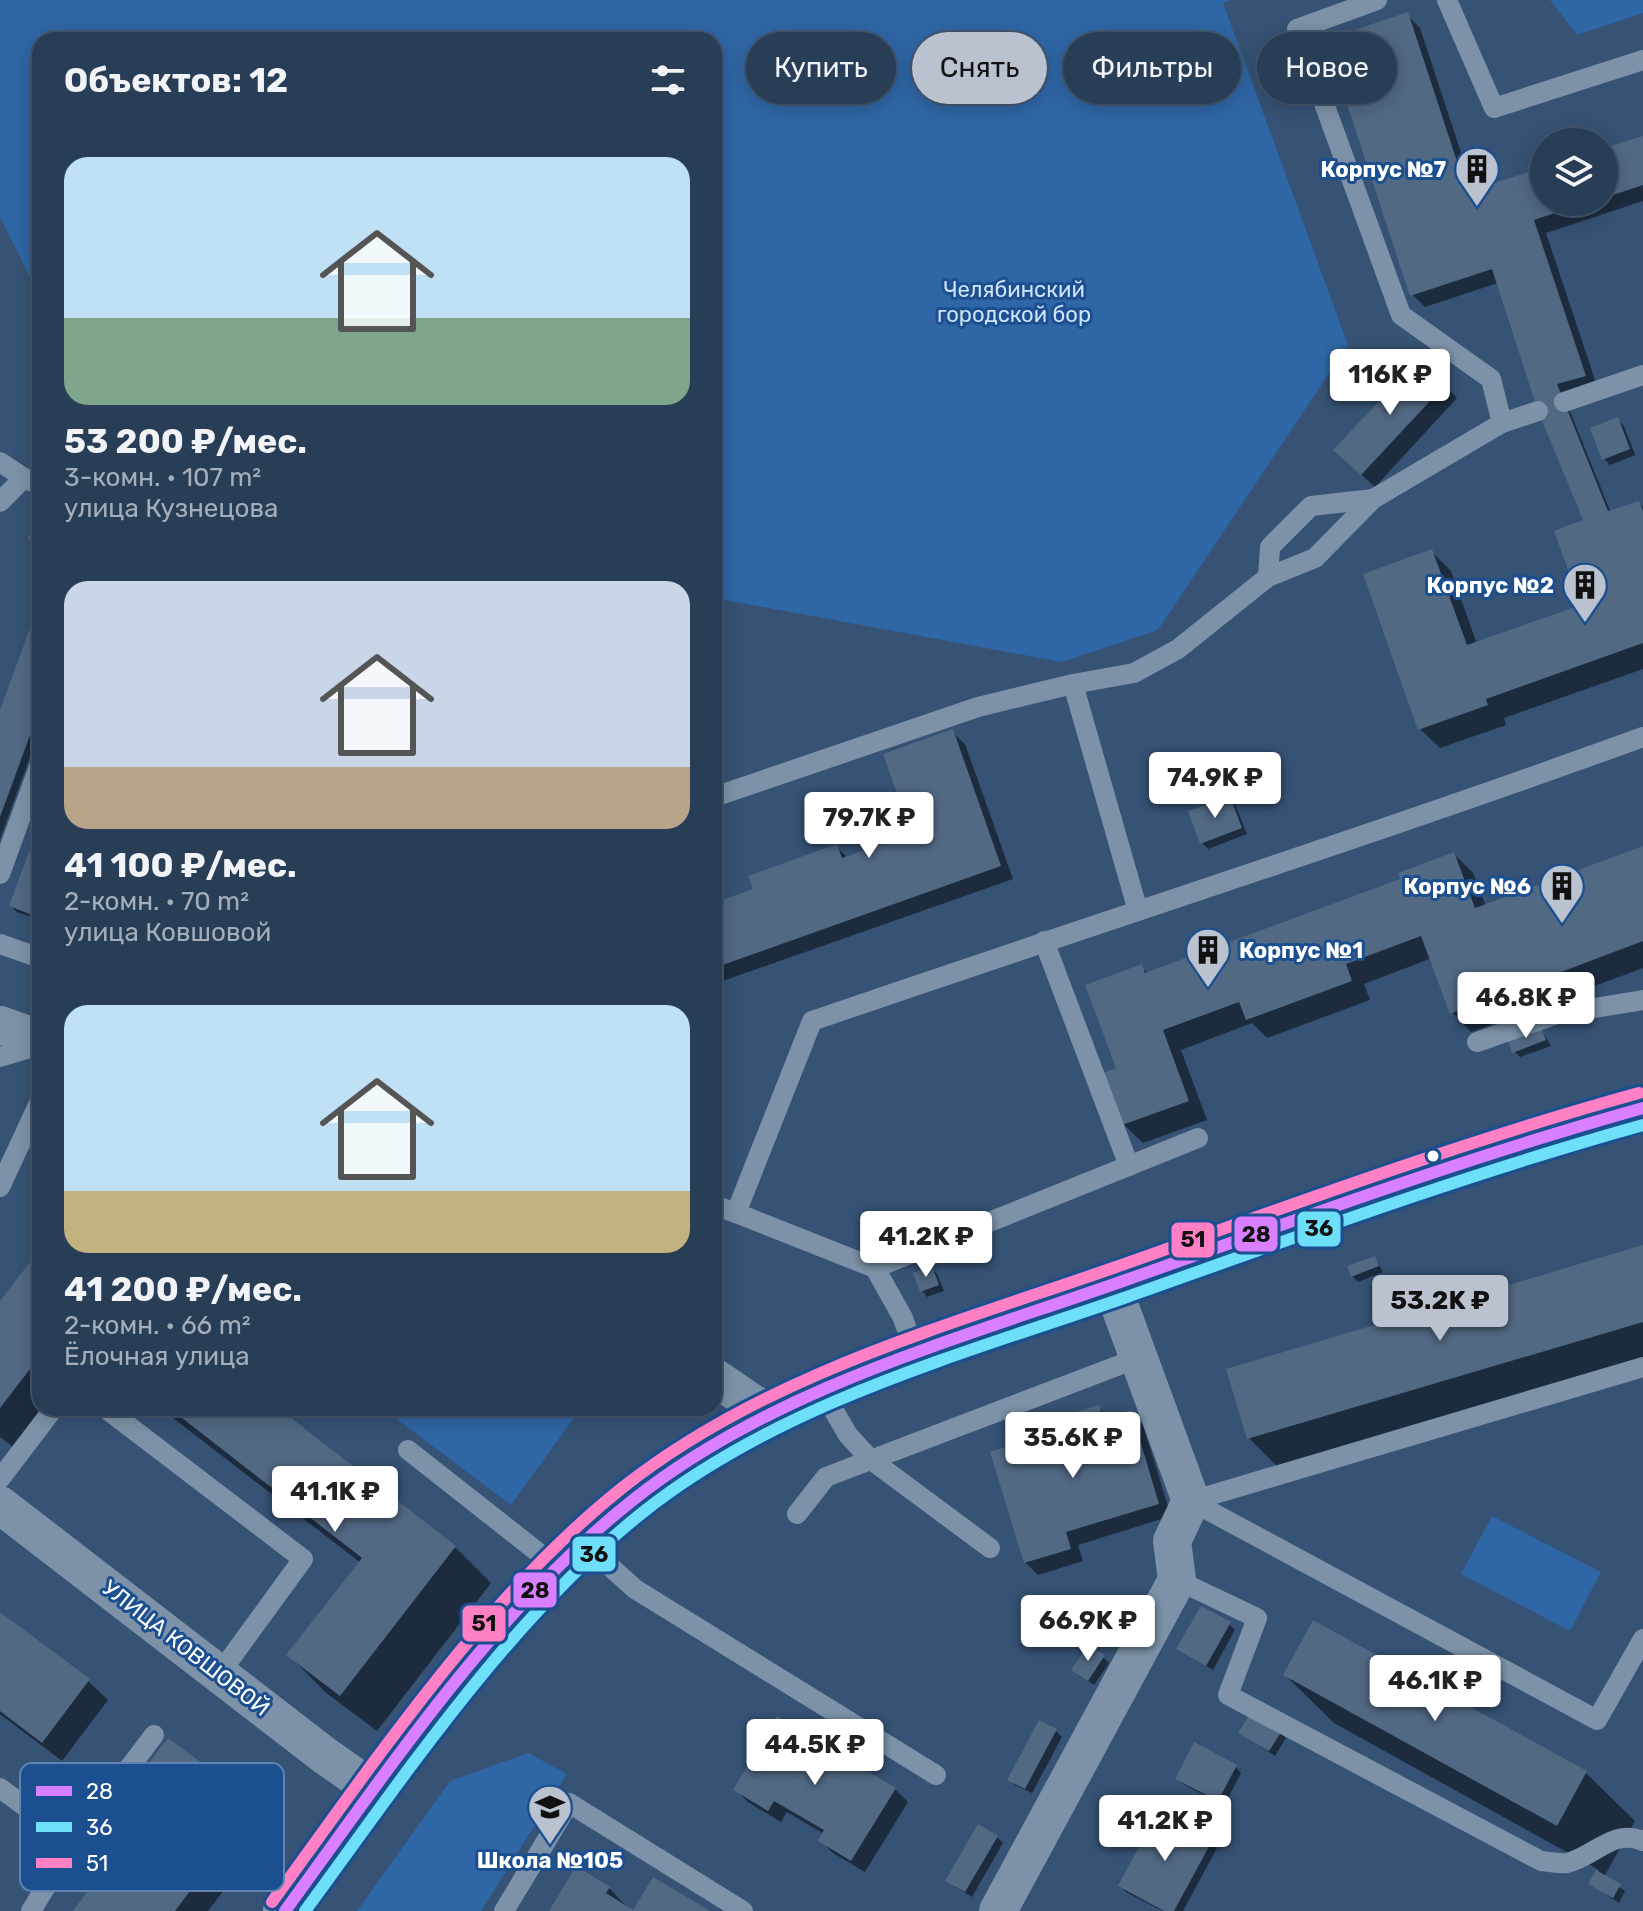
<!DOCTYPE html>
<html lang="ru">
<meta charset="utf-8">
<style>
:root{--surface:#283e57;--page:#344961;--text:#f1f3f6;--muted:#a5aeba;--line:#44576d;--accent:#b9c2ce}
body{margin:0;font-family:Rubik,sans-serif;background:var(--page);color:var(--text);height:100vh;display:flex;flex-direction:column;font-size:30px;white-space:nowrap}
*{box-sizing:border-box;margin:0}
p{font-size:26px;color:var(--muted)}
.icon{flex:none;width:44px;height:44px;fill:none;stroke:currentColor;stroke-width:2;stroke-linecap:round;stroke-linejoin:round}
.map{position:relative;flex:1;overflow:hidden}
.panel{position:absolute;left:32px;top:32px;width:690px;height:1384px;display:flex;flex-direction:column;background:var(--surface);border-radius:24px;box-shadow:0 4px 20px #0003,0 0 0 2px var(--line)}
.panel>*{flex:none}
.top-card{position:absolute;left:746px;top:32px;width:760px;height:72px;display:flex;gap:16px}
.buttons{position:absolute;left:1530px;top:128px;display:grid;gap:16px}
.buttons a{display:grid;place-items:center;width:88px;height:88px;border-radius:50%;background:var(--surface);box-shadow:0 4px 20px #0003,0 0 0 2px var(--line);font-size:40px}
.price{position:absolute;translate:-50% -68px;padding:0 18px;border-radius:8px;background:#fff;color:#222;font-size:26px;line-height:52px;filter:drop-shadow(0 2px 4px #0008)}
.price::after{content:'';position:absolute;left:50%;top:48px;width:24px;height:18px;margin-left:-12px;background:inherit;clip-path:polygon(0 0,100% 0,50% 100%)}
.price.active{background:var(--accent);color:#111}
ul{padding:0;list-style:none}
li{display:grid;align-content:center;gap:16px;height:424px;padding:0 32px}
li span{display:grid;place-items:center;height:248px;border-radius:24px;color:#555}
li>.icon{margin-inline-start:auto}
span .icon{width:144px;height:144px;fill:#fffc;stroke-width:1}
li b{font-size:34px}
h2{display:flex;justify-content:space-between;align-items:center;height:96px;padding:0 32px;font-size:34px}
.pill{padding:0 28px;border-radius:36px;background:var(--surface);box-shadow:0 4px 20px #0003,0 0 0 2px var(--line);font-size:28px;line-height:72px}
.pill.active{background:var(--accent);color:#111}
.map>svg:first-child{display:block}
</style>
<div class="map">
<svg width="1643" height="1911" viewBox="0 0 1643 1911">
<rect width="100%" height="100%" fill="#365274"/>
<g fill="#2f66a5">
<path d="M0,0H1231L1223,3L1348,345L1158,630L1062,662L714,598V40H40V297L0,217Z"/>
<path d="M1550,0H1643V13L1577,35Z"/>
<path d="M382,1408H581L511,1505Z"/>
<path d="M1492,1516L1601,1572L1570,1631L1461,1574Z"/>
<path d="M528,1753L567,1774L481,1911H357L450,1781Z"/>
</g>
<g fill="#0007">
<path d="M1407,15L1420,28L1474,192L1544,169V202H1604V150L1643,138V201L1546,233L1598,389L1565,399L1611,513L1639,503L1643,507V669L1504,718L1506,725L1440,748L1420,729L1432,552L1451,571L1477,644L1583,606L1586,522L1498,283L1425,307L1412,294Z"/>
<path d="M1444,385L1457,398L1375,487L1349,463Z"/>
<path d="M1618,420L1624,426L1635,455L1610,465L1604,459Z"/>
<path d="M40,606V729L0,839V716Z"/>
<path d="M952,732L965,744L1013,879L714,984V905L755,891L837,847L848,858L914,834Z"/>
<path d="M1229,798L1235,804L1247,834L1208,849L1202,843Z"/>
<path d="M40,827V920L17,912L11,906Z"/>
<path d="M1643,848V968L1471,1032L1452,1012L1432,958L1364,984L1370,1000L1267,1038L1252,1023L1181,1050L1207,1120L1143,1143L1123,1124L1118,1069L1141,967L1149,974L1403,880L1454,854L1473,873L1486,906Z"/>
<path d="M1541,1029L1551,1046L1520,1057L1514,1051Z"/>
<path d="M1643,1247V1368L1286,1475L1249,1438Z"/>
<path d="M40,1253V1408H64L26,1457L0,1437V1304Z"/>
<path d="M1375,1258L1383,1272L1358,1282L1352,1276Z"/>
<path d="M931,1268L937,1274L944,1291L927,1297L922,1291Z"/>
<path d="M160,1408H275L455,1547L491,1583L377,1731L325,1692L289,1655L361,1563Z"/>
<path d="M1099,1408L1110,1419L1130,1412L1143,1425L1171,1516L1078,1545L1083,1561L1038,1575L1025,1562L1069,1429Z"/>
<path d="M0,1614L88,1681L108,1700L62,1761L0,1714Z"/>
<path d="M1229,1624L1235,1630L1213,1670L1179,1649Z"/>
<path d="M1103,1657L1109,1663L1094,1685L1073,1670Z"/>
<path d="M1285,1675L1586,1773L1635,1821L1604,1877L1625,1891L1619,1903L1591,1884L1599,1870L1334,1723Z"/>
<path d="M1056,1731L1062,1737L1032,1793L1015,1785L1010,1779Z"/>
<path d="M1241,1732L1280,1733L1286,1738L1275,1756Z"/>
<path d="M1236,1767L1241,1773L1224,1806L1183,1784L1177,1779Z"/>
<path d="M735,1789H895L908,1802L865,1872L833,1853L820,1840L824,1834L787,1812L781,1822L748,1802Z"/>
<path d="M127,1796L255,1804L274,1824L208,1911H75L147,1816Z"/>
<path d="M997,1837L1003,1843L972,1897L954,1886L948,1881Z"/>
<path d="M1211,1842L1217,1848L1183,1911H1162L1126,1892L1120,1886Z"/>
<path d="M609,1888L631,1911H551Z"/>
</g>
<g fill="#526984">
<path d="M1408,12L1467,192L1544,167V202H1588L1534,220L1586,376L1557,384L1608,511L1639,501L1643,511V643L1486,699L1488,705L1418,730L1363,574L1432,549L1467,645L1581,605L1554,531L1583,520L1538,411L1492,269L1410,296L1326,40Z"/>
<path d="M1643,136V185L1604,198V148Z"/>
<path d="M1419,359L1446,384L1361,475L1333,450Z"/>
<path d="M1618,417L1630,449L1602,460L1590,428Z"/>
<path d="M40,507V543L28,539Z"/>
<path d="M40,601V708L0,817V710Z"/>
<path d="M953,729L1001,866L714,968V903L753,889L748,876L837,844L842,858L911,833L883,754Z"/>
<path d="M1230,796L1242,828L1200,844L1188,811Z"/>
<path d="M40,822V918L9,906Z"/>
<path d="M1643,846V941L1450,1014L1421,936L1346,964L1352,981L1246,1020L1239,1002L1163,1030L1189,1101L1122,1125L1102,1074L1116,1068L1085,985L1142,964L1145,973L1400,879L1398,873L1454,852L1475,908Z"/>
<path d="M1541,1027L1546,1040L1512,1053L1507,1039Z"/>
<path d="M1643,1245V1322L1247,1439L1226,1369Z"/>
<path d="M40,1249V1356L0,1408V1301Z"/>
<path d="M1375,1256L1379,1266L1351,1277L1347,1266Z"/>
<path d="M932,1266L939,1285L920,1292L913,1273Z"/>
<path d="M1099,1405L1103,1418L1131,1410L1159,1504L1066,1532L1071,1549L1024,1563L990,1452L1066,1428L1063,1416Z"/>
<path d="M169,1408H278L456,1546L340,1696L286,1655L362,1558Z"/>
<path d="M1201,1606L1231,1622L1206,1666L1176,1649Z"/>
<path d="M0,1612L90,1679L42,1743L0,1711Z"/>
<path d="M1313,1620L1587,1771L1557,1826L1283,1675Z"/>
<path d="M1088,1645L1105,1655L1088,1681L1071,1670Z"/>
<path d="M1251,1712L1282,1731L1269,1751L1238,1733Z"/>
<path d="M777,1716L896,1788L851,1861L818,1841L824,1830L774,1801L768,1811L733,1790Z"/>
<path d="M1039,1720L1057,1729L1025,1789L1007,1780Z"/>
<path d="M168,1738L256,1803L175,1911H73L146,1813L124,1796Z"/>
<path d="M1194,1742L1237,1765L1218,1801L1175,1779Z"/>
<path d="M1158,1811L1212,1841L1174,1911H1164L1118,1886Z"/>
<path d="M978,1824L998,1836L965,1892L945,1881Z"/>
<path d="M576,1866L610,1887L606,1893L633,1910L653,1877L710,1911H549Z"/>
<path d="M1596,1870L1621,1884L1613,1898L1588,1884Z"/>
</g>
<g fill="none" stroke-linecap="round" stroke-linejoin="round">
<g stroke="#7d92a8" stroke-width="20">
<path d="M1377,0L1297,29L1401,315L1491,379L1502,423"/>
<path d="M1447,0L1494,108L1643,60"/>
<path d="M1564,402L1643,375"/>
<path d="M0,462L24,478L40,485"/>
<path d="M0,502L24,478"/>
<path d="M1268,577L1270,547L1311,506L1373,499"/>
<path d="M1073,684L1138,911"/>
<path d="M714,797L978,707L1073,684L1134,673L1178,649L1268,577L1315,558L1373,499L1502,423L1538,411"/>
<path d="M0,874L40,764"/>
<path d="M1044,941L1129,1166"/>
<path d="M0,944L40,958"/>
<path d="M1477,1042L1557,1014L1643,1000"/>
<path d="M0,1057L40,1045"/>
<path d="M0,1187L40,1101"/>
<path d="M714,1205L736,1213L812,1021C1088,926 1368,837 1643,737"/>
<path d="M736,1213L875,1268L1198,1138"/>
<path d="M875,1268L903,1318L915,1354"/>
<path d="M823,1392L848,1435L870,1459L990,1548"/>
<path d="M105,1408L303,1559L220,1673"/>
<path d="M408,1450L558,1568"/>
<path d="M0,1479L54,1408"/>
<path d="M1191,1501L1597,1720L1643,1639"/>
<path d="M1191,1501L1643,1367"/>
<path d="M797,1514L826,1477L1138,1358"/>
<path d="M584,1543L635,1589L936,1775"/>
<path d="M1177,1580L1257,1618L1228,1695L1541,1861C1549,1862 1559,1864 1567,1863C1594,1857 1613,1828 1643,1841"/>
<path d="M0,1788L73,1842L31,1911"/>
<path d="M73,1842L154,1735"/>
<path d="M504,1911L569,1803L743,1911"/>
</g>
<g stroke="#7d92a8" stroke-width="38">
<path d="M0,1025L40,1039"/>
<path d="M714,1377L770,1415"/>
<path d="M0,1505L324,1755L374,1790"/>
<path d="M998,1911L1177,1580L1172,1541L1191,1501L1112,1285"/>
</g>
<path stroke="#7d92a8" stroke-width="44" d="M285,1911C366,1801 444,1688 538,1590C571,1555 607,1519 646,1490C786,1387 961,1339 1123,1281C1296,1220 1466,1155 1643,1108"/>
<g stroke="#1b4f8f" stroke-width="18">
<path id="bus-1" d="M285,1911C388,1770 495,1609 633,1500C774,1388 956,1340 1123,1281C1296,1220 1467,1157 1643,1108"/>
</g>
<g stroke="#1b4f8f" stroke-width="18">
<path id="bus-2" d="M305,1911C405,1775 509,1619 642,1513C780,1403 960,1355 1124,1298C1296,1237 1467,1174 1643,1125"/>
</g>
<g stroke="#1b4f8f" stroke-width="18">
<path id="bus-3" d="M272,1902C376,1760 484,1598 622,1488C764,1375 947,1326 1116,1267C1289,1206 1461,1142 1639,1093"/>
</g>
<use href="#bus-1" stroke="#d880ff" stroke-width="12"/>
<use href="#bus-2" stroke="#6ddff8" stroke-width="12"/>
<use href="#bus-3" stroke="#ff80c5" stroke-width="12"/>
</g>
<defs>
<g id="building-pin" transform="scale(2.3)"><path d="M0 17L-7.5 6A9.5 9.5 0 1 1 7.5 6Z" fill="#b9c2ce" stroke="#1b4f8f"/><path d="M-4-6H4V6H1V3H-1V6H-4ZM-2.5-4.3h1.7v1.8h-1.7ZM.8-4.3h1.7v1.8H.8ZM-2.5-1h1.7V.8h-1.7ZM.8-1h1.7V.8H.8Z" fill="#111"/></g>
<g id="school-pin" transform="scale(2.3)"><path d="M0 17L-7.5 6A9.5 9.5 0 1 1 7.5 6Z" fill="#b9c2ce" stroke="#1b4f8f"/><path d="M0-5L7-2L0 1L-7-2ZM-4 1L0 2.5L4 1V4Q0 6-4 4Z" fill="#111"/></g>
</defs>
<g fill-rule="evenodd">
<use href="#building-pin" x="1477" y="169"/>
<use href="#building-pin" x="1585" y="585"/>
<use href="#building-pin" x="1562" y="886"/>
<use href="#building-pin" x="1208" y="950"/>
<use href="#school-pin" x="550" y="1807"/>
</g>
<circle fill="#fff" stroke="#1b4f8f" stroke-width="3" cx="1433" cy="1156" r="7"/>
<g text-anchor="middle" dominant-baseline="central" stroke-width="6" stroke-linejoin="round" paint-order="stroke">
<g font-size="22" font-weight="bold" fill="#fff" stroke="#1b4f8f" text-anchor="end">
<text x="1446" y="169">Корпус №7</text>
<text x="1554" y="585">Корпус №2</text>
<text x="1531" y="886">Корпус №6</text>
<text x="1239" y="950" text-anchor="start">Корпус №1</text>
<text x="550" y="1860" text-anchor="middle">Школа №105</text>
</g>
<g font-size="22" fill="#cfe3fa" stroke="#1b4f8f">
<text x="1014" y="289">Челябинский<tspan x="1014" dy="25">городской бор</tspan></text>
</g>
<g font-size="22" fill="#fff" stroke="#1b4f8f">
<text transform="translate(186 1648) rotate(38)">УЛИЦА КОВШОВОЙ</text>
</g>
</g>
<rect x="20" y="1763" width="264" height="128" rx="12" fill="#1b4f8f" stroke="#5f84b1" stroke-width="2"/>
<rect x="36" y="1786" width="36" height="10" fill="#d880ff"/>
<rect x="36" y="1822" width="36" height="10" fill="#6ddff8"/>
<rect x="36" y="1858" width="36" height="10" fill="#ff80c5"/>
<g font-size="22" fill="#fff">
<text x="86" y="1799">28</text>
<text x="86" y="1835">36</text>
<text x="86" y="1871">51</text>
</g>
<g stroke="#1b4f8f" stroke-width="3">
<rect x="1296" y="1210" width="46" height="38" rx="8" fill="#6ddff8"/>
<rect x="1233" y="1215" width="46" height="38" rx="8" fill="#d880ff"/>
<rect x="1170" y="1221" width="46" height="38" rx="8" fill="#ff80c5"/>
<rect x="571" y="1535" width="46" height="38" rx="8" fill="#6ddff8"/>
<rect x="512" y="1571" width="46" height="38" rx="8" fill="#d880ff"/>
<rect x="461" y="1604" width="46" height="39" rx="8" fill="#ff80c5"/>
</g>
<g font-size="22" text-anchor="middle" font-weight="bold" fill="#111">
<text x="1319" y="1236">36</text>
<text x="1256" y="1242">28</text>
<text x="1193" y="1247">51</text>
<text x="594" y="1562">36</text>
<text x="535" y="1598">28</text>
<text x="484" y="1631">51</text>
</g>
</svg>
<div class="buttons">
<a><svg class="icon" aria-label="layers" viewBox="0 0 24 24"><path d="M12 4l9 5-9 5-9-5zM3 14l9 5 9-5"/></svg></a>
</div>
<b class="price" style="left:1390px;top:417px">116K ₽</b>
<b class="price" style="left:1215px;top:820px">74.9K ₽</b>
<b class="price" style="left:869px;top:860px">79.7K ₽</b>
<b class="price" style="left:1526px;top:1040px">46.8K ₽</b>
<b class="price" style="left:926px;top:1279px">41.2K ₽</b>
<b class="price active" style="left:1440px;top:1343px">53.2K ₽</b>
<b class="price" style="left:1073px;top:1480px">35.6K ₽</b>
<b class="price" style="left:335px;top:1534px">41.1K ₽</b>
<b class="price" style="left:1088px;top:1663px">66.9K ₽</b>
<b class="price" style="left:1435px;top:1723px">46.1K ₽</b>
<b class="price" style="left:815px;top:1787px">44.5K ₽</b>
<b class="price" style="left:1165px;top:1863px">41.2K ₽</b>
<div class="top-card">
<a class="pill">Купить</a>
<a class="pill active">Снять</a>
<a class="pill">Фильтры</a>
<a class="pill">Новое</a>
</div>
<section class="panel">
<h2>Объектов: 12<svg class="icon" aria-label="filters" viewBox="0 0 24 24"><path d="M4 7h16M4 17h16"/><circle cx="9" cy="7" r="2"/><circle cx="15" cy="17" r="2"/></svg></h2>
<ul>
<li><span style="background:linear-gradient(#bfe0f5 65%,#7fa58c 0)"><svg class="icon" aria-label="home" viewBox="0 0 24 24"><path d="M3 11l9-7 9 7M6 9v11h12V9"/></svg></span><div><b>53 200 ₽/мес.</b><p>3-комн. · 107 m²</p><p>улица Кузнецова</p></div></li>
<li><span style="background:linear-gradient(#c9d6e8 75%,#b9a48a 0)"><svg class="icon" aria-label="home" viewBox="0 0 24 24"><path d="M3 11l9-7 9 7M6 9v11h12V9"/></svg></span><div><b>41 100 ₽/мес.</b><p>2-комн. · 70 m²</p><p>улица Ковшовой</p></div></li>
<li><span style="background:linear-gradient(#bfe0f5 75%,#c2b280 0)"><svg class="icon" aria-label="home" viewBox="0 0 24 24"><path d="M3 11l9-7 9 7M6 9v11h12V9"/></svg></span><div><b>41 200 ₽/мес.</b><p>2-комн. · 66 m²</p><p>Ёлочная улица</p></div></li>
</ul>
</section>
</div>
